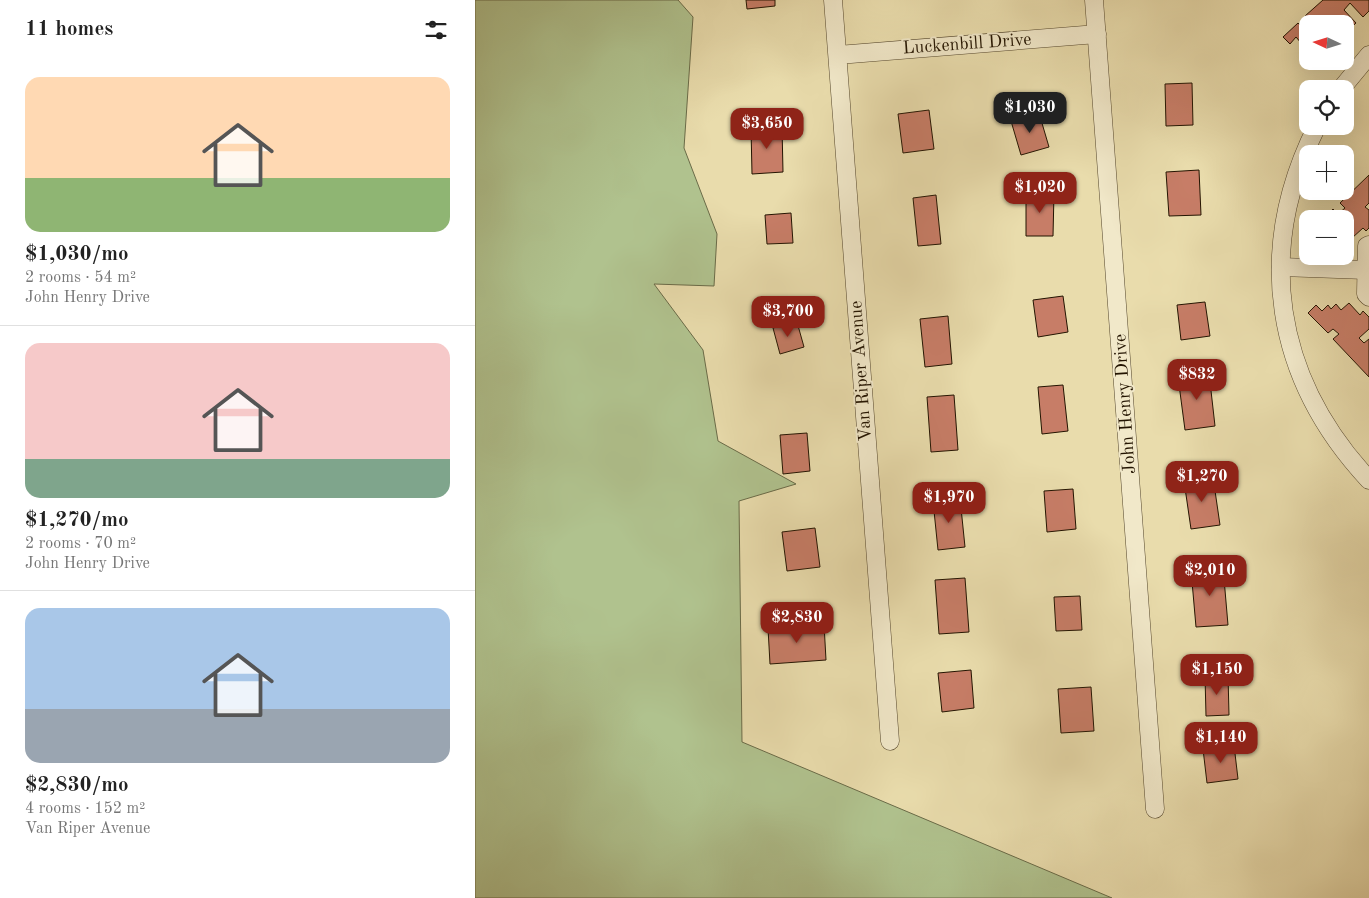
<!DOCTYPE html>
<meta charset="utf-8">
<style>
:root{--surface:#fff;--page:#f6f6f6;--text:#222;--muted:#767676;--line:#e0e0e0;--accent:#8f2418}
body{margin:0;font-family:"Old Standard TT",serif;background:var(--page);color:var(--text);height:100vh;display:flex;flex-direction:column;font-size:19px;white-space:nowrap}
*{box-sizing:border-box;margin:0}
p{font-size:16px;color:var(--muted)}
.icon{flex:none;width:28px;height:28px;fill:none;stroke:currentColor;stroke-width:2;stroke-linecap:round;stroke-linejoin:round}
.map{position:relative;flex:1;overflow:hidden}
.side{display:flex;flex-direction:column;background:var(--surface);width:475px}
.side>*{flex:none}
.needle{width:32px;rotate:274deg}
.buttons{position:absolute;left:824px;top:15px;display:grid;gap:10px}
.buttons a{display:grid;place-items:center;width:55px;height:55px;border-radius:10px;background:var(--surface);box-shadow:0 5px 20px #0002;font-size:25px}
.price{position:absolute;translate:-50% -42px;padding:0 11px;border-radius:10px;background:var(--accent);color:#fff;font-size:16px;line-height:32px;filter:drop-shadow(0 1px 2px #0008)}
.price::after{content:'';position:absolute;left:50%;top:30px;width:15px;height:11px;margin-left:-8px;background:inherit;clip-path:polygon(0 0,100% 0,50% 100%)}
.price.on{background:#222;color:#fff}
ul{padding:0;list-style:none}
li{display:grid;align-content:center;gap:10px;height:265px;padding:0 25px}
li+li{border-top:1px solid var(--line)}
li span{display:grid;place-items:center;height:155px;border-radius:15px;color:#555}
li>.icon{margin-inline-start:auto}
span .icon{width:90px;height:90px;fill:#fffc;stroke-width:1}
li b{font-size:21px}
h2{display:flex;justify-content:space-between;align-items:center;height:60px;padding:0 25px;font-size:21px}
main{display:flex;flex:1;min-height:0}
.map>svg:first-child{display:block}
</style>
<main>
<section class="side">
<h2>11 homes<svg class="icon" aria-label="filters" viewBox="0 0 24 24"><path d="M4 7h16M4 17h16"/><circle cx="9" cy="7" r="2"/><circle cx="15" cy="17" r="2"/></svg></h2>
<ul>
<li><span style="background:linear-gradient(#ffd9b3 65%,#8fb573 0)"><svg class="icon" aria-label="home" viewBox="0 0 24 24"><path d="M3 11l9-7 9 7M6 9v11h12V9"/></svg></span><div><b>$1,030/mo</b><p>2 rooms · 54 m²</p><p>John Henry Drive</p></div></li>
<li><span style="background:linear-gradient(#f6c9c9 75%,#7fa58c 0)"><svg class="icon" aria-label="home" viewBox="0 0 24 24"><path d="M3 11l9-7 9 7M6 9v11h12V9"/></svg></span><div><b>$1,270/mo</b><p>2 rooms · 70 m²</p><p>John Henry Drive</p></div></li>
<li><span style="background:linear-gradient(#a9c7e8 65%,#9aa5b1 0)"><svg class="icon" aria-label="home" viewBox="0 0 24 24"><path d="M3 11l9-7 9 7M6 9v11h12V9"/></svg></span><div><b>$2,830/mo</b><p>4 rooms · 152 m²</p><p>Van Riper Avenue</p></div></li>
</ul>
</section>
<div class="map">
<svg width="894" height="898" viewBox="0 0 894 898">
<rect width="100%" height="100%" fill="#e9dcac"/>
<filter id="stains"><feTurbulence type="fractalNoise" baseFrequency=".004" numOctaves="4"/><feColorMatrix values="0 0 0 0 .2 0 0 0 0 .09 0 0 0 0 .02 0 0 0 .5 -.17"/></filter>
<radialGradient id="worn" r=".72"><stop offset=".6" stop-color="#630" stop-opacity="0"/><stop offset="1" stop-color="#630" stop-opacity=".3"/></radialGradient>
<path fill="#b0c28e" stroke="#6a6b48" d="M0,0H203L218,17L209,148L242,234L239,286L179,284L228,350L243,441L321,484L264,501L267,742L637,898H0Z"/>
<g fill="#c77d67" stroke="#231401">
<path d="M271,0H300V6L272,9Z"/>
<path d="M848,0H894V11L888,17L875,3L869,10L881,23L870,33V24H832V38L827,44L821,37L815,44L808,37L823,23L826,26L833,19L830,16Z"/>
<path d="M717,83L718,125L691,126L690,84Z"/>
<path d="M454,110L459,149L428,153L423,114Z"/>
<path d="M564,113L574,147L546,155L536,121Z"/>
<path d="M307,127L308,172L277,174L276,128Z"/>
<path d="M724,170L726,215L694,216L691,172Z"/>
<path d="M894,175V203L890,207L894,210V228L891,231L888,228L877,238L873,234L870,237V219H848L858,209L863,214L870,208L865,203Z"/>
<path d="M551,193H579L578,236H551Z"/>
<path d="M461,195L466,244L443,246L438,198Z"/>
<path d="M316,213L318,243L292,244L290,215Z"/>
<path d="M588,296L593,332L563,337L558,300Z"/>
<path d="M730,302L735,336L706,340L702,305Z"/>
<path d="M874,303L885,315L888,311L894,317V329L884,338L889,343L894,339V377L858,339L864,334L858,329L853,333L833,313L841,305L847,311L853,305L856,309L861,304L866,310Z"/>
<path d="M473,316L477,364L450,367L445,319Z"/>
<path d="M322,322L329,347L305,354L298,328Z"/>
<path d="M734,373L740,426L710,430L703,377Z"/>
<path d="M588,385L593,431L567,434L563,387Z"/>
<path d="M479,395L483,450L456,452L452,397Z"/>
<path d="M332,433L335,471L308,474L305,435Z"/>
<path d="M738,477L745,525L716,529L709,481Z"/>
<path d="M598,489L601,529L572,532L569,491Z"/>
<path d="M485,498L490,547L463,550L458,501Z"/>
<path d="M340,528L345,567L312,571L307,532Z"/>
<path d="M748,567L753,625L721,627L716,570Z"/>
<path d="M490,578L494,632L464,634L460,580Z"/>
<path d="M605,596L607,630L581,631L579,597Z"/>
<path d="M349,624L351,660L295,664L293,628Z"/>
<path d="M496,670L499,708L467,712L463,673Z"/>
<path d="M753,675L754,715L731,716L730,676Z"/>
<path d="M616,687L619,731L586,733L583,689Z"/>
<path d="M759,745L763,779L732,783L728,749Z"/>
</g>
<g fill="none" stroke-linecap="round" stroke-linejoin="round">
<g stroke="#54462c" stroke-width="19">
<g id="minor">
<path d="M358,0L415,741"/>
<path d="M619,0L680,809"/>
<path d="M363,55L622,34"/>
<path d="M866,89L894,55"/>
<path d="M842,126C779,251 799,378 894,480"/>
<path d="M894,245L892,246L891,294L894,297"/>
<path d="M806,267L891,270"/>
</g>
</g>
<use href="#minor" stroke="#f1e8c9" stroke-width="18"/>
</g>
<g text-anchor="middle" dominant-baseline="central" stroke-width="4" stroke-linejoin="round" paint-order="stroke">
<g font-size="18" fill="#231401" stroke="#f1e8c9">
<text transform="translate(492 44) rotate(-4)">Luckenbill Drive</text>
<text transform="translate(386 371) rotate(-94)">Van Riper Avenue</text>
<text transform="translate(650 404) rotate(-94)">John Henry Drive</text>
</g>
</g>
<rect width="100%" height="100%" filter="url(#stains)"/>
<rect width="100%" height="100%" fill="url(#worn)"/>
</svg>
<div class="buttons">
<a><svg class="needle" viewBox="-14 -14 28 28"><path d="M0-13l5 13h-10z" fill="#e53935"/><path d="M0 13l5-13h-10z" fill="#767676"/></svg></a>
<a><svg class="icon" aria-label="locate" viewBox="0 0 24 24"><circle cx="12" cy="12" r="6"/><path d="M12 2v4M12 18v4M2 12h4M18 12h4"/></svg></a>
<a>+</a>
<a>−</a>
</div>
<b class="price on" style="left:555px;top:134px">$1,030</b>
<b class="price" style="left:292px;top:150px">$3,650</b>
<b class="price" style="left:565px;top:214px">$1,020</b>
<b class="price" style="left:313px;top:338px">$3,700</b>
<b class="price" style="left:722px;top:401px">$832</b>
<b class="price" style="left:727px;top:503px">$1,270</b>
<b class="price" style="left:474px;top:524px">$1,970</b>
<b class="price" style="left:735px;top:597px">$2,010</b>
<b class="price" style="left:322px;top:644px">$2,830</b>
<b class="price" style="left:742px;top:696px">$1,150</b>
<b class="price" style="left:746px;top:764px">$1,140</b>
</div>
</main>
